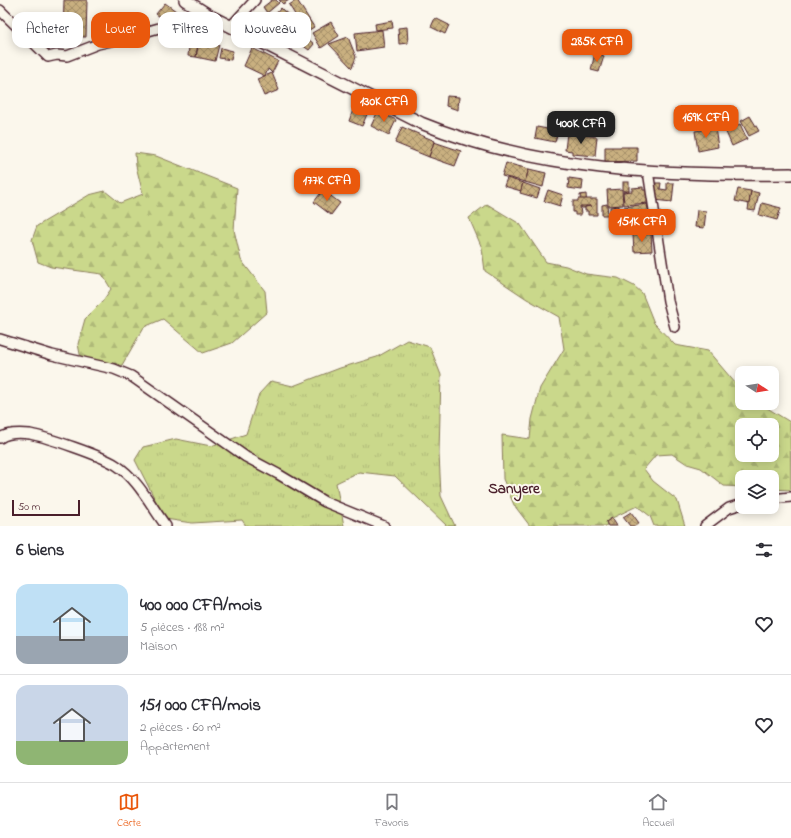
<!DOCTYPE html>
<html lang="fr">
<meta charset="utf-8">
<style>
:root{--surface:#fff;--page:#f7f7f7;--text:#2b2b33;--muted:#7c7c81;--line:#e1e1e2;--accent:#ea580c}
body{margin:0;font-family:"Indie Flower",sans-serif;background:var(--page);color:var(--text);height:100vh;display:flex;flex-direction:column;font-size:15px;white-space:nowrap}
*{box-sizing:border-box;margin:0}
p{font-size:13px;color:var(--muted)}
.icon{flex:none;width:22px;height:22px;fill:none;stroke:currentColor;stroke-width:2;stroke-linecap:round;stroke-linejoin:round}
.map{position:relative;height:526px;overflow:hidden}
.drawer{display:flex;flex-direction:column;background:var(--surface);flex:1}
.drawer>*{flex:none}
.hud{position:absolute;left:12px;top:12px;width:400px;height:36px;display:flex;gap:8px}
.needle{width:26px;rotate:102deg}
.controls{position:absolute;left:735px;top:366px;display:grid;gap:8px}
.controls a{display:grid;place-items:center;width:44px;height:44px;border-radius:8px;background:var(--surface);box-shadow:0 2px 10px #0003;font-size:20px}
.scale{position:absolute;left:12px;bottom:10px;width:68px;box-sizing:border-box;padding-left:4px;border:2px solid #4a1f2b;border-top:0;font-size:11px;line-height:14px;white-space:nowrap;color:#4a1f2b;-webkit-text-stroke:3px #fbf7ec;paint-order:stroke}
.price{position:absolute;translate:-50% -34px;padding:0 9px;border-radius:8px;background:var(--accent);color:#fff;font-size:13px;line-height:26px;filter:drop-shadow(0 1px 2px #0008)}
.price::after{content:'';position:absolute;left:50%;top:24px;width:12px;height:9px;margin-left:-6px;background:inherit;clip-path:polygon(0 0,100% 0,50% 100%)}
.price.current{background:#222;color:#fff}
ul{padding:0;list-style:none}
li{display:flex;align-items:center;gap:12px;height:100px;padding:0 16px}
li+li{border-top:1px solid var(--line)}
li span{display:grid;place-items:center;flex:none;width:112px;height:80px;border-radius:12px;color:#555}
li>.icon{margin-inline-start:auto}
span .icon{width:48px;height:48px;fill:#fffc;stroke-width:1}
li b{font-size:17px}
h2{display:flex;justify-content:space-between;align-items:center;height:48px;padding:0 16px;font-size:17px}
.pill{padding:0 14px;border-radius:12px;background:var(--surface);box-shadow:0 2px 10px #0003;font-size:14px;line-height:36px}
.pill.current{background:var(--accent);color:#fff}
.tabs{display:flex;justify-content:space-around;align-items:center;height:56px;border-top:1px solid var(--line);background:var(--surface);font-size:11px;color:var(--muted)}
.tabs a{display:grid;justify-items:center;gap:2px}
.tabs .current{color:var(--accent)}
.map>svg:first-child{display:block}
</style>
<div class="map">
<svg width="791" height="526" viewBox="0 0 791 526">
<defs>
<pattern id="grass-tufts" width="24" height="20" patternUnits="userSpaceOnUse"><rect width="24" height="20" fill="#cad88b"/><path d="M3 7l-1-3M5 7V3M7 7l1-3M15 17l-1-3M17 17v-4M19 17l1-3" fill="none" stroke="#afb978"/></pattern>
<pattern id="forest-firs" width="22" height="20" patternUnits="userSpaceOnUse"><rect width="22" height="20" fill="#cad88b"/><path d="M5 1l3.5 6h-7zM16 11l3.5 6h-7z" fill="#afb978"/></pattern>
<pattern id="building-cross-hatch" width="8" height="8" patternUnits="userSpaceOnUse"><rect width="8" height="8" fill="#c9b080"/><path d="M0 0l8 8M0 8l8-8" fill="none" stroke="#a58f69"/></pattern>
</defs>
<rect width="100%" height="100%" fill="#fbf7ec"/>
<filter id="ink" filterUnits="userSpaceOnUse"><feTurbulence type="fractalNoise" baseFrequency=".025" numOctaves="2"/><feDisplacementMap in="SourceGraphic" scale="8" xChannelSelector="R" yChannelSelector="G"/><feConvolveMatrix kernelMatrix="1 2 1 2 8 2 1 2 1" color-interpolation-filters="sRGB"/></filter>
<g filter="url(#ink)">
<path fill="url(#grass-tufts)" stroke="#8a7c5b" d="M407,340L430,347L441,375L439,453L441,496L455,526H447L395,476L359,472L336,483L344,526H246L242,520L192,523L165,519L135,460L143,447L176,439L211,446L246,434L259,394L271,381L293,386L340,368L377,357Z"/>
<g fill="url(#forest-firs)" stroke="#8a7c5b" fill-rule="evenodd">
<path d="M135,153L156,156L237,188L234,230L241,260L265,291L267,312L232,343L203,353L163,319L144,327L122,365L96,370L82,364L78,344L85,319L102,302L111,289L102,274L51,267L38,262L32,240L37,226L89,195L105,191L120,203L143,194L136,166Z"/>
<path d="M487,204L520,224L546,262L566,266L586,274L618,278L634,286L642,293L654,323L675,345L708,351L742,391V403H759L790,422L791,490L772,489V477H742V487L724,486L701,468L687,464L672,454L656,455L644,469L653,481L677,500L685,526H654L650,516L637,506L608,520L606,526H530L514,505L503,479L502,435L530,439L532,419L540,388L564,349L559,317L527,299L485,271L482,248L469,218ZM742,425H772V455H742Z"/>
</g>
<g fill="url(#building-cross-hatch)" stroke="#4a1f2b">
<path d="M64,0H87L86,37H63Z"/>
<path d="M272,0H276L279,3L267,13L263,7Z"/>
<path d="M279,0H289L283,4Z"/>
<path d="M297,0L314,27L306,32L289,5Z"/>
<path d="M165,3L176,11L168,23L156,14Z"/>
<path d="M281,8L298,24L288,35L271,19Z"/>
<path d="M435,18L449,25L445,34L431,27Z"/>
<path d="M392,21L393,28L376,30L375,24Z"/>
<path d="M331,22L339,36L321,48L312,33Z"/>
<path d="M407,27L408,43L399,44L398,28Z"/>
<path d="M298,29L305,36L298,44L290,37Z"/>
<path d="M382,30L384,47L357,51L355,33Z"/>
<path d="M190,35L199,36L196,57L188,56Z"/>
<path d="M348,37L356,57L352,68L329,44Z"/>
<path d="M307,38L314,44L309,50L302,45Z"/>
<path d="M199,41L219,45L215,61L196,57Z"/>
<path d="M221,48L233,51L231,60L219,58Z"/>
<path d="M252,48L278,61L272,73L268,69L265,76L244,66Z"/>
<path d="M595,53L604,56L599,72L591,70Z"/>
<path d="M272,73L279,90L264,96L257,79Z"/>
<path d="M447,96L459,97L458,110L446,106Z"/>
<path d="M354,107L368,112L362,126L349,121Z"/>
<path d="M378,111L396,120L389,135L371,126Z"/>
<path d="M750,116L759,131L749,136L741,121Z"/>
<path d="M740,124L747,139L732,146L725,130Z"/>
<path d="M402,127L435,141L429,157L395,143Z"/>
<path d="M537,127L558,131L555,142L535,138Z"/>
<path d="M715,128L718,147L698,151L695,131Z"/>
<path d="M567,133L597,137L595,156L572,154V151L565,150Z"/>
<path d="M434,142L461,151L455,166L429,157Z"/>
<path d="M605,147H637V161L605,162Z"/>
<path d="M506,163L529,169L525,182L502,176Z"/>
<path d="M529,169L546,173L543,187L525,182Z"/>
<path d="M507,178L523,183L521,191L504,186Z"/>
<path d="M569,178L583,180L582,190L568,188Z"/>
<rect x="623" y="182" width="6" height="9"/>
<path d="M523,183L540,189L537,198L520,193Z"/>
<path d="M654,183H661L660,189L667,190V183H674L672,202L654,200Z"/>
<path d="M643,187V190H648L649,203L624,205L623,192L632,191V188Z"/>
<path d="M622,189L623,205L608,206L607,190Z"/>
<path d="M738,189L751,191L749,204L735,201Z"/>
<path d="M323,190L340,203L331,215L314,202Z"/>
<path d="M548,190L563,195L560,206L544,201Z"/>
<path d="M751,191L759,193L755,211L748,210Z"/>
<path d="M586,194L587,208H581L580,195Z"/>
<path d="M578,199H597V215H588V211H585V207L591,206H580L581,215H575V212H573V201H578Z"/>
<path d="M762,203L781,208L777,220L759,215Z"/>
<path d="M607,204L608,215H602V205Z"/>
<path d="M647,204L650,216L646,217L645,211L642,212V217L636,218L635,212L624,213V207Z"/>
<path d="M619,206V208H623V213L610,212V207Z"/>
<path d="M697,210L706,211L704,228L695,227Z"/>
<path d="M651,234L652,251L634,252L633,235Z"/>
<path d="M631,512L639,523L635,526H630L623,517Z"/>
<path d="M612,518L617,526H608L606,522Z"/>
</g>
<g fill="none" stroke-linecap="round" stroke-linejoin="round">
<g stroke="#4a1f2b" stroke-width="12">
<g id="minor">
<path d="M0,10L48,57L57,55L67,56L98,44L120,39L166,26L175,20L210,16"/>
<path d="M231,26L255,0"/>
<path d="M648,171L668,301L675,327"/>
<path d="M0,339L52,355L114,369L131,376L246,457L278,474L325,502L384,526"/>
<path d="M0,438C7,433 21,433 30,434C49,438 100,455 116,465C138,479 151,506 166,526"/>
<path d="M772,499L791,497"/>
<path d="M705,526L729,508L742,504"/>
</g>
</g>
<g stroke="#4a1f2b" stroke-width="14">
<path id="tertiary" d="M185,0L210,16L421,123C538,171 666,176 791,174"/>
</g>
<use href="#minor" stroke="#fbf7ec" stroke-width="9"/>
<use href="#tertiary" stroke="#fbf7ec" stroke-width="11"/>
</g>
</g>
<g text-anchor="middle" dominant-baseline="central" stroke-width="4" stroke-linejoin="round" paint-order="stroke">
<g font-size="15" font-weight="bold" fill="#4a1f2b" stroke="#fbf7ec">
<text x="514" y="489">Sanyere</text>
</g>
</g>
</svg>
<div class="controls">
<a><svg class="needle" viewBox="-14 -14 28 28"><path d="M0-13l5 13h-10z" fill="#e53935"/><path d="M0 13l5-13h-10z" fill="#7c7c81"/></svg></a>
<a><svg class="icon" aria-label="locate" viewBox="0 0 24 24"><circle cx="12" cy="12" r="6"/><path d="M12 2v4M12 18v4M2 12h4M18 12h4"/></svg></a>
<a><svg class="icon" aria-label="layers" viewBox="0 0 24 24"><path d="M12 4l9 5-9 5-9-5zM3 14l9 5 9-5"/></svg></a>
</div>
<div class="scale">50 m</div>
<b class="price" style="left:597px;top:63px">285K CFA</b>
<b class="price" style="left:384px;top:123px">130K CFA</b>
<b class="price" style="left:706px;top:139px">169K CFA</b>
<b class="price current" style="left:581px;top:145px">400K CFA</b>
<b class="price" style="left:327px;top:202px">177K CFA</b>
<b class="price" style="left:642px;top:243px">151K CFA</b>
<div class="hud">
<a class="pill">Acheter</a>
<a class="pill current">Louer</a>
<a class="pill">Filtres</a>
<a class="pill">Nouveau</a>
</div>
</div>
<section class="drawer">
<h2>6 biens<svg class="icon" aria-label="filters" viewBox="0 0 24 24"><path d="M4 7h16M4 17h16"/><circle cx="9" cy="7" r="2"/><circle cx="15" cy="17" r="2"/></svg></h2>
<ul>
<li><span style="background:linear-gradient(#bfe0f5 65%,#9aa5b1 0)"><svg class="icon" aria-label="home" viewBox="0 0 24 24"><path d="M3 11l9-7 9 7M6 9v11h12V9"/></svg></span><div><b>400 000 CFA/mois</b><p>5 pièces · 188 m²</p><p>Maison</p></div><svg class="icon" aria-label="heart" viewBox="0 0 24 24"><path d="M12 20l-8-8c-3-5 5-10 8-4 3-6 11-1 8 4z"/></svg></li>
<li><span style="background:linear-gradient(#c9d6e8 70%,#8fb573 0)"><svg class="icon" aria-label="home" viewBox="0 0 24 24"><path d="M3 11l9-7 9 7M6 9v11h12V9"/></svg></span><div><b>151 000 CFA/mois</b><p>2 pièces · 60 m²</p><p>Appartement</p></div><svg class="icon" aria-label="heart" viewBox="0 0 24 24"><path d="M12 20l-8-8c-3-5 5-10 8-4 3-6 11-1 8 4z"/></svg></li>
</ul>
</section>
<nav class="tabs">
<a class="current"><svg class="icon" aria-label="map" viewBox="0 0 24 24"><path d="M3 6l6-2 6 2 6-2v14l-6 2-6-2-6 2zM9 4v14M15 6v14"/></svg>Carte</a>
<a><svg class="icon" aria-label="saved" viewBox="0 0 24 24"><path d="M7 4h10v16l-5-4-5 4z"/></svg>Favoris</a>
<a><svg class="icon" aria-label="home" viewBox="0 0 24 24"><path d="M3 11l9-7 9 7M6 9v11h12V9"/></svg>Accueil</a>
</nav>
